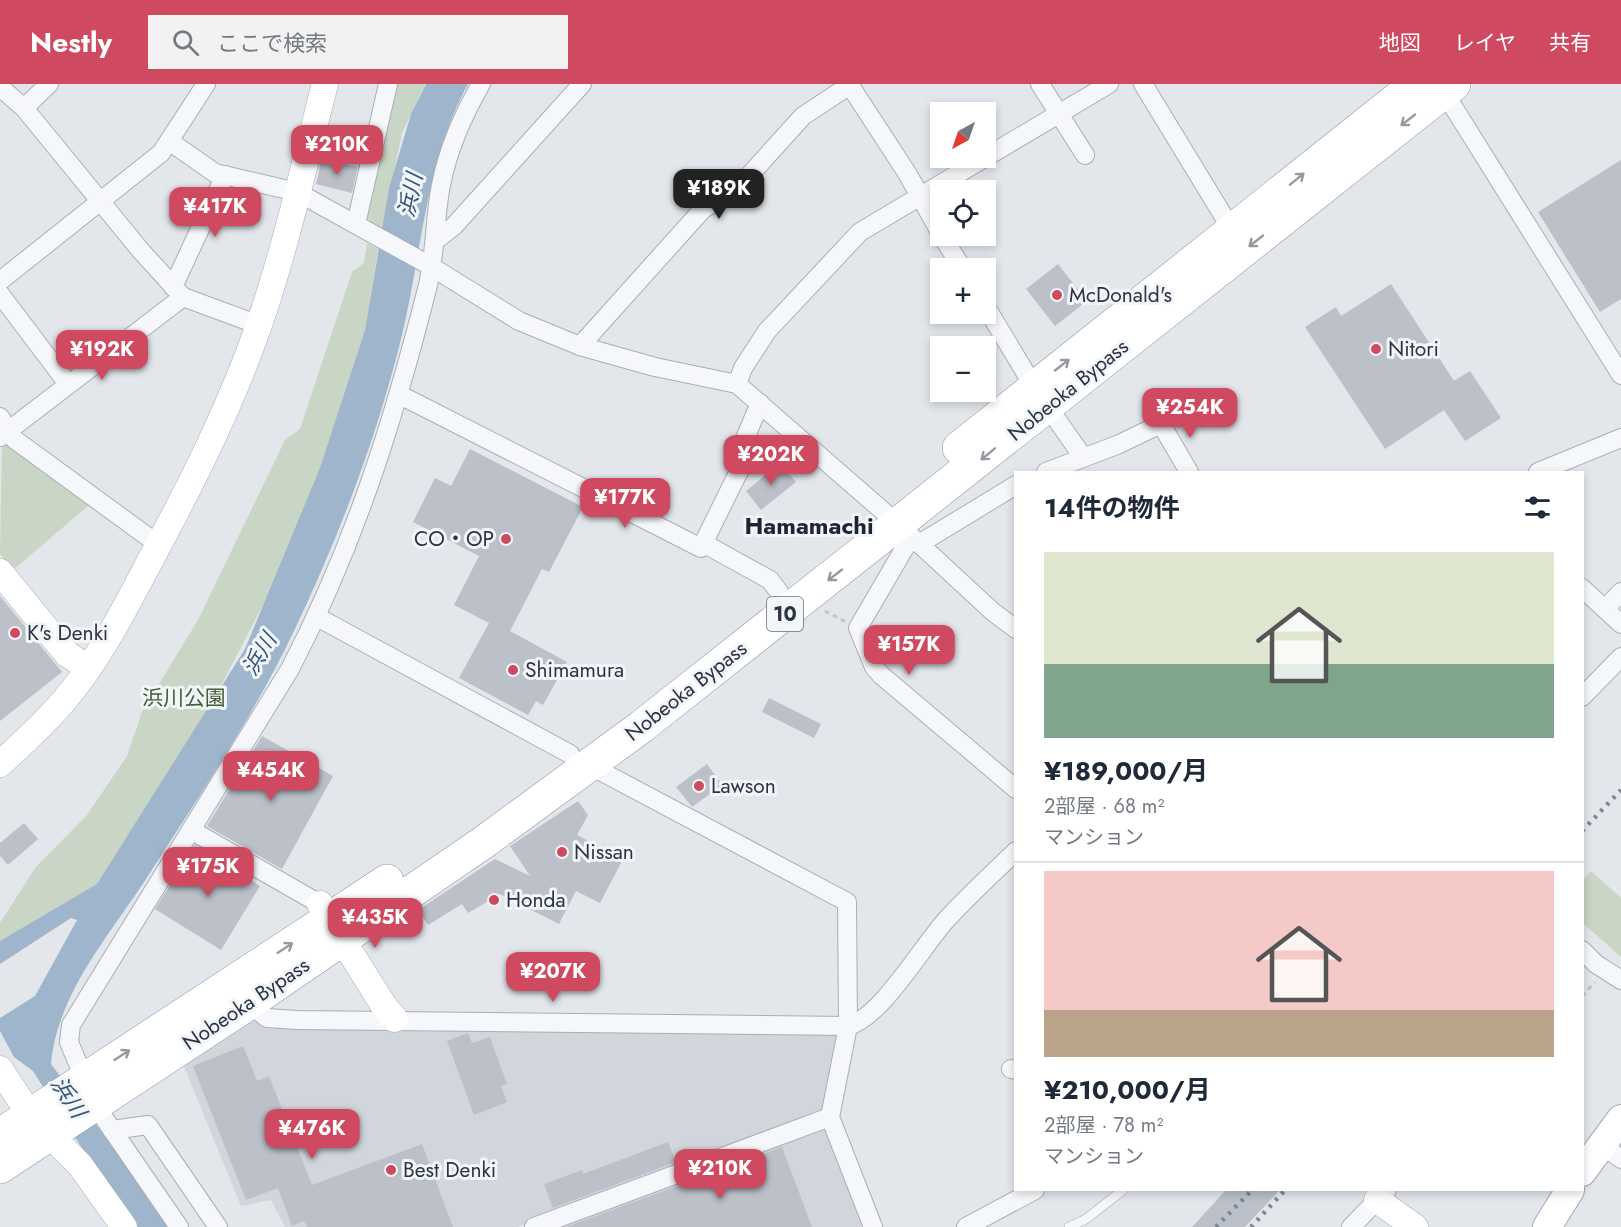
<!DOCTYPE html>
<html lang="ja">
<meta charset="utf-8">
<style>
:root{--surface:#fff;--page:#f2f2f3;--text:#1f2937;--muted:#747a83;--line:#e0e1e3;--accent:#cf4a60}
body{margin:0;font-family:Jost,"Noto Sans JP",sans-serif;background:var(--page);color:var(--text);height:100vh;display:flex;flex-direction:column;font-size:22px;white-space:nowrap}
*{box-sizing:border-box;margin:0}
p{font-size:20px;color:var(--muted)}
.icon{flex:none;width:33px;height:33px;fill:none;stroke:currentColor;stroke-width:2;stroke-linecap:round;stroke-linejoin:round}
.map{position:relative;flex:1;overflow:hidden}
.panel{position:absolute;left:1014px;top:387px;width:570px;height:720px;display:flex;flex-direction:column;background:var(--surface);border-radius:0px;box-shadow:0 3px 9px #0003}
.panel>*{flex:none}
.needle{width:39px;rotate:220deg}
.controls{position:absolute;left:930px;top:18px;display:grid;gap:12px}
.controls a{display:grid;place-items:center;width:66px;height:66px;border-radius:0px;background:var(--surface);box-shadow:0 3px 9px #0003;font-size:30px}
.price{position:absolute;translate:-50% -51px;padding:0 14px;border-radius:12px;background:var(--accent);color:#fff;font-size:20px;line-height:39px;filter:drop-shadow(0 2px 3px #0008)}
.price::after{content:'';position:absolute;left:50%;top:36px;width:18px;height:14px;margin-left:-9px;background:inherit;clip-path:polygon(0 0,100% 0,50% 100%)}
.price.selected{background:#222;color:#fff}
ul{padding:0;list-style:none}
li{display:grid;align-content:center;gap:12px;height:318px;padding:0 30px}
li+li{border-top:2px solid var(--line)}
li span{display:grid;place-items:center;height:186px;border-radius:0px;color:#555}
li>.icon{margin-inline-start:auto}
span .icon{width:108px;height:108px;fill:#fffc;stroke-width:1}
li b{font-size:26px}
h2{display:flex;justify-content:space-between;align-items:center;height:72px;padding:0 30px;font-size:26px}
header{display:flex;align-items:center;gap:36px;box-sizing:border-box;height:84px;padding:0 30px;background:var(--accent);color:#fff}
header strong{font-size:28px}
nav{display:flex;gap:33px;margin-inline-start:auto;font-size:21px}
.search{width:420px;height:54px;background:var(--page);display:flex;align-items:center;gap:15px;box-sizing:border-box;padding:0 21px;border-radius:0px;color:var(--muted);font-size:22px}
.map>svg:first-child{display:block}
</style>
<header>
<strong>Nestly</strong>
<div class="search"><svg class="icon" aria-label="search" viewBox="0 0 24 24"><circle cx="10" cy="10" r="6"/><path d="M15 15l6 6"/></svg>ここで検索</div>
<nav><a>地図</a><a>レイヤ</a><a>共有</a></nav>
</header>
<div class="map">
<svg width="1621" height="1143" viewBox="0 0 1621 1143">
<rect width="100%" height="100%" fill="#e3e7eb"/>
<g fill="#d1d6dd">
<path d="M241,936L841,948L825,1030L517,1143H285L271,1116L241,1122L183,980Z"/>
<path d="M826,1039L868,1140L859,1143H547Z"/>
</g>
<g fill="#c9d5c5">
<path d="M395,0H425L402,49L382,146L373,141L364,128Z"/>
<path d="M367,159L378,165L365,246L331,359L269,509L209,625L97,800L0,860V839L35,784L87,731L127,672L142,628L198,536L285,356L300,345L352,188L364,179Z"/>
<path d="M2,359L10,362L89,421L13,486L0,470Z"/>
<path d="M1591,787L1621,814V873L1583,839V796Z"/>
</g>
<path fill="#9fb5cb" d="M426,0H468C425,78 422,170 401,255C376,356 338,455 293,549C252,635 197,715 146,795C109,852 57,910 51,980L172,1143H138L87,1072L33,987L14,973L0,947V934L35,912L77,836L71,834L0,880V857L97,800L245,565L320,384L365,246L389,104L411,30Z"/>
<g fill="#bbc0c9">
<path d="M322,74L358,83L352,109L316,100Z"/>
<path d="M1621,76V215L1600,228L1538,128Z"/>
<path d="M1058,180L1087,217L1055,242L1026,205Z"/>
<path d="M1391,200L1454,297L1470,287L1501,334L1465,357L1444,326L1385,365L1305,243L1336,223L1341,232Z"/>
<path d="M470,365L583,423L549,488L542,485L510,547L567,578L543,621L536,617L528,631L459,594L489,539L454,521L479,472L413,438L435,394L451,402Z"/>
<path d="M780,379L796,398L761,426L746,407Z"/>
<path d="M0,512L62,588L0,637Z"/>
<path d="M769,614L821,640L814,654L762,628Z"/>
<path d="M262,652L333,692L282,785L207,742Z"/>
<path d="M707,680L722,701L692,723L676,703Z"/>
<path d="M578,717L588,731L577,751L623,775L600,819L576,807L559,840L500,810L468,829L462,820L428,841L418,826L495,775L530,792L510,762Z"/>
<path d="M24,739L38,755L8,781L0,772V759Z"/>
<path d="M195,761L260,802L221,866L155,825Z"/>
<path d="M468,949L472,959L490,953L507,1000L501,1002L507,1018L474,1031L447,957Z"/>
<path d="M243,962L257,997L269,992L312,1101L422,1060L453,1143H307L304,1137L292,1142L278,1104L246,1116L193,982Z"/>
<path d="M668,1058L676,1078L553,1124L544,1100L582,1086L583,1090Z"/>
<path d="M782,1063L812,1143H566Z"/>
<path d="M1226,1106H1280L1245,1143H1192Z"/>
</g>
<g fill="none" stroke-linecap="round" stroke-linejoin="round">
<g stroke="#a8aeb6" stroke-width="10">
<path id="lane" d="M1069,1143L1086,1135L1123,1106"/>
</g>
<g stroke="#a8aeb6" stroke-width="20">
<g id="street">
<path d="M849,0L907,89L940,148"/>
<path d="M1040,0L1085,71"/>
<path d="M1143,0L1232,146"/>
<path d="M0,3L24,24L141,167L183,213L259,241"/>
<path d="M1444,8L1621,291"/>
<path d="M24,24L49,0"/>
<path d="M169,57L206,0"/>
<path d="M356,140L388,0"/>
<path d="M942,152L962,184"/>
<path d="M435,157L454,142L582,0"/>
<path d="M0,197L161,69L169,57L215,89L297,108L427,180L519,237L580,262L655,283L737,300L899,441L993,528L1016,545"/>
<path d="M173,203L225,91"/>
<path d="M0,210L68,300"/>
<path d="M986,223L1034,303L1083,373"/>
<path d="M580,262L703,125L726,112L745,96L803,32L850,1"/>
<path d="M737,300L743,284L767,247L860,148L1109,0"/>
<path d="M400,311L701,464L745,375L746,352L760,319"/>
<path d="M0,333L14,355L159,461"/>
<path d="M0,353L183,213"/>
<path d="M1046,388L1117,361L1161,340L1189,388"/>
<path d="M1538,388L1621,354"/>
<path d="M911,453L858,544L874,583L881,591L1016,705"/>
<path d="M703,459L770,496L779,508"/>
<path d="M919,460L1016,401"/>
<path d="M1582,504L1621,540"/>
<path d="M1605,525L1621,508"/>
<path d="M317,533L570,670"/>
<path d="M1582,613L1621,573"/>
<path d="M191,746L320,820"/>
<path d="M1582,866L1596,880L1621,896"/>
<path d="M249,919L267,934L297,936L848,942L847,818L589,681"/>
<path d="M1011,985L1016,986"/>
<path d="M112,1046L148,1041L218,1143"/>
<path d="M1602,1061L1621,1075"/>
<path d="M179,1143L95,1021L69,958L71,941L290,585C354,462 393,339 427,205C436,170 434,136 441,101C448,66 463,31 481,0"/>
<path d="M534,1143L830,1033"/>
<path d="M873,1143L830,1033L848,942C881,934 923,861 947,835C969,811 993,789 1016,767"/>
<path d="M966,1143L1035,1106"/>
<path d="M1351,1143L1387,1106"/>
</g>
</g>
<g stroke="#a8aeb6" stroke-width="27">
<g id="secondary">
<path d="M0,488L67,570L88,584"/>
<path d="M0,680C21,661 43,641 62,619C102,573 130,514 159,460C197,389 232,318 259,241C286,163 304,81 325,0"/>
<path d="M320,820L384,922L395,935"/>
<path d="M0,985L30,1031L80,1081L124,1143"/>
<path d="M1377,1116L1415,1143"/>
</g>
</g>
<g stroke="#a3abb7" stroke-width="30">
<g id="primary">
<path d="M1582,1088L1621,1035"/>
<path d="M1547,1143L1570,1106"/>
</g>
</g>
<g stroke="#8b94a2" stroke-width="34">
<g id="highway">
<path d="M959,364L1416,0"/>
<path d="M0,1051L387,797"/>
<path d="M0,1083L249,919L484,758L641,643L1454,0"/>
</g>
</g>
<g stroke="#c1c4cb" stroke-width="3" stroke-dasharray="4.5 4.5" stroke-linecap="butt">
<path d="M825,527L846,538"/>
<path d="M1582,912L1595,898"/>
</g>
<use href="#lane" stroke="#f6f7fa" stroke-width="9"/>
<use href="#street" stroke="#f6f7fa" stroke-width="18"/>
<use href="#secondary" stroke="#fff" stroke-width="26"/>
<use href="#primary" stroke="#fff" stroke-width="28"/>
<use href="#highway" stroke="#fff" stroke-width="33"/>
<g stroke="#7d8695" stroke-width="4.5" stroke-dasharray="3 6" stroke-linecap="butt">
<path d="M1582,747L1621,706"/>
<path d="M1216,1143L1252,1106"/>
<path d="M1251,1143L1285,1106"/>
</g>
</g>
<defs><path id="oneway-shaft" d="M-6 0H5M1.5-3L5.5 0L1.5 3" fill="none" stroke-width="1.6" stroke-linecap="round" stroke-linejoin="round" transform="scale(1.5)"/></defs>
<g stroke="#959aa2">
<use href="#oneway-shaft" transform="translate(1408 36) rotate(142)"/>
<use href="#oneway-shaft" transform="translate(1297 95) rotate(-39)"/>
<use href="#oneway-shaft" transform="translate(1256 157) rotate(142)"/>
<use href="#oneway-shaft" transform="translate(1062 281) rotate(-38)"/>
<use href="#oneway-shaft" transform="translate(988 370) rotate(141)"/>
<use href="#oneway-shaft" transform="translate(835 491) rotate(142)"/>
<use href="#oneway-shaft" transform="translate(285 864) rotate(-33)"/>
<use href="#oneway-shaft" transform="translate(122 971) rotate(-33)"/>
</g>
<g fill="#cf4a60" stroke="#f3f6f9" stroke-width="2">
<circle cx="1057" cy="211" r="6"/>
<circle cx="1376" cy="265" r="6"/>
<circle cx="506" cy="455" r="6"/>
<circle cx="15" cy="549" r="6"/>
<circle cx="513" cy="586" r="6"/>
<circle cx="699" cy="702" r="6"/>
<circle cx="562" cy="768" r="6"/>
<circle cx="494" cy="816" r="6"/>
<circle cx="391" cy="1086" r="6"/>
</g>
<g text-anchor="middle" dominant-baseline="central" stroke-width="6" stroke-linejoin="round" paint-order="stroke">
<rect fill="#f3f6f9" stroke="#676e7a" stroke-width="1.5" x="767" y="513" width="36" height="34" rx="4.5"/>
<g font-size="20" font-weight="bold" fill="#2b3444">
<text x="785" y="530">10</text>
</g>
<g font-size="21" fill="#2b3444" stroke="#f3f6f9" text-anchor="start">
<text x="1069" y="211">McDonald's</text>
<text x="1388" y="265">Nitori</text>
<text x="494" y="455" text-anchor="end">CO・OP</text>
<text x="27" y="549">K's Denki</text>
<text x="525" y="586">Shimamura</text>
<text x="711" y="702">Lawson</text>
<text x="574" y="768">Nissan</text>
<text x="506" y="816">Honda</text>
<text x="403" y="1086">Best Denki</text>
</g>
<g font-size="21" fill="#2b3444" stroke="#f3f6f9">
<text transform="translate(1068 306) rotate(-39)">Nobeoka Bypass</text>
<text transform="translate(686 607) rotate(-38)">Nobeoka Bypass</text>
<text transform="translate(246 920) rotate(-34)">Nobeoka Bypass</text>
</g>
<g font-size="21" fill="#406038" stroke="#f3f6f9">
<text x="184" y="614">浜川公園</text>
</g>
<g font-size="22" font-style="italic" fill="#355478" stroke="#f3f6f9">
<text transform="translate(410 111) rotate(-78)">浜川</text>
<text transform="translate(259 570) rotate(-59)">浜川</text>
<text transform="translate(69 1013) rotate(57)">浜川</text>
</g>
<g font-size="24" font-weight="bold" fill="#1d2535" stroke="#f3f6f9">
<text x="809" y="441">Hamamachi</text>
</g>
</g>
</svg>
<div class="controls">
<a><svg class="needle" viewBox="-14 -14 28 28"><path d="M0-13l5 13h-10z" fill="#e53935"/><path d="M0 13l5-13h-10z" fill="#747a83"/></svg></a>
<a><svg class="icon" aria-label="locate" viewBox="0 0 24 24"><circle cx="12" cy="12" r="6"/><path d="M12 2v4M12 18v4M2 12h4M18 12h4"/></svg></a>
<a>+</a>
<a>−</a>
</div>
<b class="price" style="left:337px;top:92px">¥210K</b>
<b class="price selected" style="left:719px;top:136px">¥189K</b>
<b class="price" style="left:215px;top:154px">¥417K</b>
<b class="price" style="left:102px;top:297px">¥192K</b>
<b class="price" style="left:1190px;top:355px">¥254K</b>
<b class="price" style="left:771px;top:402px">¥202K</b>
<b class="price" style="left:625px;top:445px">¥177K</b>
<b class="price" style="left:909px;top:592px">¥157K</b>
<b class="price" style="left:271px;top:718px">¥454K</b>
<b class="price" style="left:208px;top:814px">¥175K</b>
<b class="price" style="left:375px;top:865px">¥435K</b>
<b class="price" style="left:553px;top:919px">¥207K</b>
<b class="price" style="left:312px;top:1076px">¥476K</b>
<b class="price" style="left:720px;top:1116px">¥210K</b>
<section class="panel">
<h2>14件の物件<svg class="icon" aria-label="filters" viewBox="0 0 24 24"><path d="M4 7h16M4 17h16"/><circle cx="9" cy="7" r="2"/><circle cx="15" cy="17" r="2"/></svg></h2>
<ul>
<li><span style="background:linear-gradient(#dfe7d0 60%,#7fa58c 0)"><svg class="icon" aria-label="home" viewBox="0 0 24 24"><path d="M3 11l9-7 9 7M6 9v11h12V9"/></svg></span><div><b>¥189,000/月</b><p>2部屋 · 68 m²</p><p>マンション</p></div></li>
<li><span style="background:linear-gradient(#f6c9c9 75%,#b9a48a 0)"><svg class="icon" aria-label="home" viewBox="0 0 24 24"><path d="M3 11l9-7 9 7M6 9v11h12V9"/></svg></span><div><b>¥210,000/月</b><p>2部屋 · 78 m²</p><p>マンション</p></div></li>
</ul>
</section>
</div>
